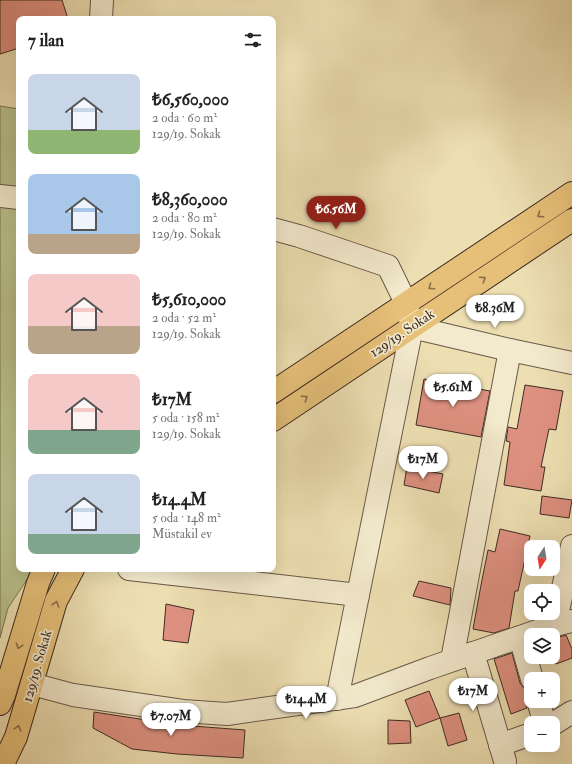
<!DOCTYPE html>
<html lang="tr">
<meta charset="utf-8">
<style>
:root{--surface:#fff;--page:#f6f6f6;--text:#222;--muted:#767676;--accent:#8f2418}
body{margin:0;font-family:"IM FELL Double Pica",serif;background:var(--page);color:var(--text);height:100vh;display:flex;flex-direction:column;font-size:15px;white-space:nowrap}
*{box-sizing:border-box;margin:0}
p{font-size:13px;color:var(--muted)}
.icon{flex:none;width:22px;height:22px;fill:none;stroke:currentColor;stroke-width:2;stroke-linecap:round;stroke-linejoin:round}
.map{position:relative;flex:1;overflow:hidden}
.sheet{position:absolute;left:16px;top:16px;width:260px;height:556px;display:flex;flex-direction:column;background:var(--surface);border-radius:8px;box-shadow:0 4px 16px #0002}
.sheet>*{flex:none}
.needle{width:26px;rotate:192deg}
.buttons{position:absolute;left:524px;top:540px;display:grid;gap:8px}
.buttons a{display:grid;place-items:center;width:36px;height:36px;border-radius:8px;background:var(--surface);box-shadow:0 4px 16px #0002;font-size:20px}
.price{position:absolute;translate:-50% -34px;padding:0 9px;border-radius:14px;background:#fff;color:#222;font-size:13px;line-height:26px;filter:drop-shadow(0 1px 2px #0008)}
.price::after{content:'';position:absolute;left:50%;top:24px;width:12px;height:9px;margin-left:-6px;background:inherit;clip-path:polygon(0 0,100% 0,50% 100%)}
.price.active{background:var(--accent);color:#fff}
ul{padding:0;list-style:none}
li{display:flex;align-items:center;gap:12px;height:100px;padding:0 12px}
li span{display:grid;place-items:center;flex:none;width:112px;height:80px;border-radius:8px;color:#555}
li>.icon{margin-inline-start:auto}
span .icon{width:48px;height:48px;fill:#fffc;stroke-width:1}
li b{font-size:17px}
h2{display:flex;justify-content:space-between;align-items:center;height:48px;padding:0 12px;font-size:17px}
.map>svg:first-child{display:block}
</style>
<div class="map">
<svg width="572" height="764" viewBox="0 0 572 764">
<rect width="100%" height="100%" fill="#eddfb2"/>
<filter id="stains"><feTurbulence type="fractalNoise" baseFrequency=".005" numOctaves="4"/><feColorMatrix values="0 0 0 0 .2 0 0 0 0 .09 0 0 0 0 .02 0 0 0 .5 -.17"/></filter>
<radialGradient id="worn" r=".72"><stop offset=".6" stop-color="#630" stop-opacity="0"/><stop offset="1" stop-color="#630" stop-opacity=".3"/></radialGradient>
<path fill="#bac18b" stroke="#7c7658" d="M0,106L19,109V569H34L8,608L0,638Z"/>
<g fill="#df9181" stroke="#3d2b24">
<path d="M0,0H62L68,19H19V48L0,54Z"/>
<path d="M424,379L490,391L481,437L416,425Z"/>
<path d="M525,385L563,391L556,430L549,429L541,467H545L541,491L504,485L510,442L506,441L508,427L517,429Z"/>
<path d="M407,467L443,474L439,493L404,485Z"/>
<path d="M542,496L572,500L569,518L540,514Z"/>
<path d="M500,529L530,536L518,591H515L509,628L494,633L473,629L481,585L488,550L495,552Z"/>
<path d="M419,581L451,588L450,605L413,596Z"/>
<path d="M166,604L194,610L188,643L163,640Z"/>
<path d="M566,635L572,649V658L556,664L553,656V639Z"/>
<path d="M512,653L520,683L524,688L529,691H531L529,693L526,698V704L527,708L511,714L494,659Z"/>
<path d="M429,691L440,718L416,727L405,700Z"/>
<path d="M94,712L179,725L245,730L243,758L177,754L132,749L93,728Z"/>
<path d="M459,713L467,740L448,746L440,718Z"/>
<path d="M388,720L410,721L411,743L388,744Z"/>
</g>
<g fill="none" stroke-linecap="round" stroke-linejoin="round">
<g stroke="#695848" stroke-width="24">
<g id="minor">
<path d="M101,19L102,0"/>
<path d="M0,196L19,198"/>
<path d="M273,229L299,236L388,266L406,303L412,327L337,699"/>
<path d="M412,327L510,350L572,363"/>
<path d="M129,569L358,595"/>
<path d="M555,625L572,546"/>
<path d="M520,637L532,679"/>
<path d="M473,653L505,761"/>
<path d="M452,660L510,350"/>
<path d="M32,684L73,695L183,711L227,714L355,696L430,668L555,625L572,621"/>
<path d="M538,701L545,723"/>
<path d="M553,724L572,712"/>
<path d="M500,745L531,734"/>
</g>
</g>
<g stroke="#3d2b24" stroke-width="24">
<g id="major">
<path d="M273,392L572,193"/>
<path d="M273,420L572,220"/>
<path d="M0,704L4,695L38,583L44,569"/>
<path d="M3,764L16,737L56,601L73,569"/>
</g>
</g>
<use href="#minor" stroke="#f3eacd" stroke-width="22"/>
<use href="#major" stroke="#e6c079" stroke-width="22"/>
</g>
<defs><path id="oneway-chevron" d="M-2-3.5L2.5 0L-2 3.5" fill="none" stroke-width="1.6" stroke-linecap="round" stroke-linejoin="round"/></defs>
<g stroke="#896e4a">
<use href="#oneway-chevron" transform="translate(540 215) rotate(146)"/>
<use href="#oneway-chevron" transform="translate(483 279) rotate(-34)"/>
<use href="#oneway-chevron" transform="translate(431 287) rotate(146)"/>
<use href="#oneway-chevron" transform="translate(305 398) rotate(-34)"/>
<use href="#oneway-chevron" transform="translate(56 604) rotate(-71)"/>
<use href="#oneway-chevron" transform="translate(19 646) rotate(107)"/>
<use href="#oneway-chevron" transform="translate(18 728) rotate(-73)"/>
</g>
<g text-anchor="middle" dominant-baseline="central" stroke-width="3.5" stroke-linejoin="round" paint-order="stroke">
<g font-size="14" fill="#3d2b24" stroke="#f3eacd">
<text transform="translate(402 333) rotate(-34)">129/19. Sokak</text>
<text transform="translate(37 666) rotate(-74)">129/19. Sokak</text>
</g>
</g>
<rect width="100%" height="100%" filter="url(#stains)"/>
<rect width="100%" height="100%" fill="url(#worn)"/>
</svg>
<div class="buttons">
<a><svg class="needle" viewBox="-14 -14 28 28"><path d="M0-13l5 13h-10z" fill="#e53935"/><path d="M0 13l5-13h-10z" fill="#767676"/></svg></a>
<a><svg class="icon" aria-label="locate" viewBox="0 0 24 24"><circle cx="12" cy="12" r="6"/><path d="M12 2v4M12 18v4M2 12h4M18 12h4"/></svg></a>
<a><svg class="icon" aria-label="layers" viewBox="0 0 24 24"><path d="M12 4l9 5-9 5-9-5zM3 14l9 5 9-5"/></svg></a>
<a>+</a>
<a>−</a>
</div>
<b class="price active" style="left:336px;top:230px">₺6.56M</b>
<b class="price" style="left:495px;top:329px">₺8.36M</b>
<b class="price" style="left:453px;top:408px">₺5.61M</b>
<b class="price" style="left:423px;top:480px">₺17M</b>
<b class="price" style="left:473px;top:712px">₺17M</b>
<b class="price" style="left:306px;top:720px">₺14.4M</b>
<b class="price" style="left:171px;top:737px">₺7.07M</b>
<section class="sheet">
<h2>7 ilan<svg class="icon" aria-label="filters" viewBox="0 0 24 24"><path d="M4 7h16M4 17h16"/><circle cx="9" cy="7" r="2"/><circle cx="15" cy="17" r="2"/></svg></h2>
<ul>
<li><span style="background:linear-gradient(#c9d6e8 70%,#8fb573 0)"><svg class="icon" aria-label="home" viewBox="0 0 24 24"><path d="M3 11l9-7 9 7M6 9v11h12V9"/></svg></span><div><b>₺6,560,000</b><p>2 oda · 60 m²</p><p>129/19. Sokak</p></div></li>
<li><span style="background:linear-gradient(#a9c7e8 75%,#b9a48a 0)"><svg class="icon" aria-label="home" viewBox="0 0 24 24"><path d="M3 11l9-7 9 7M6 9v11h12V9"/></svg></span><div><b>₺8,360,000</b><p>2 oda · 80 m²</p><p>129/19. Sokak</p></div></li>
<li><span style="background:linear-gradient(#f6c9c9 65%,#b9a48a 0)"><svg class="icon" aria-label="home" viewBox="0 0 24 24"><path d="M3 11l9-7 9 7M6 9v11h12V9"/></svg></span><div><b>₺5,610,000</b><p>2 oda · 52 m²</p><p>129/19. Sokak</p></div></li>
<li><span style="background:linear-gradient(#f6c9c9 70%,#7fa58c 0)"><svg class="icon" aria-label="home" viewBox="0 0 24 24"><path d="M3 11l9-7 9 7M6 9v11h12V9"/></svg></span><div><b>₺17M</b><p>5 oda · 158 m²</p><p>129/19. Sokak</p></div></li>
<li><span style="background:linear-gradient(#c9d6e8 75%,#7fa58c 0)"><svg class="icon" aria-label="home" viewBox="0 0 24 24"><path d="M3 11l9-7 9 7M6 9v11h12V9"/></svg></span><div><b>₺14.4M</b><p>5 oda · 148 m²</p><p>Müstakil ev</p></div></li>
</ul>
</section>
</div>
